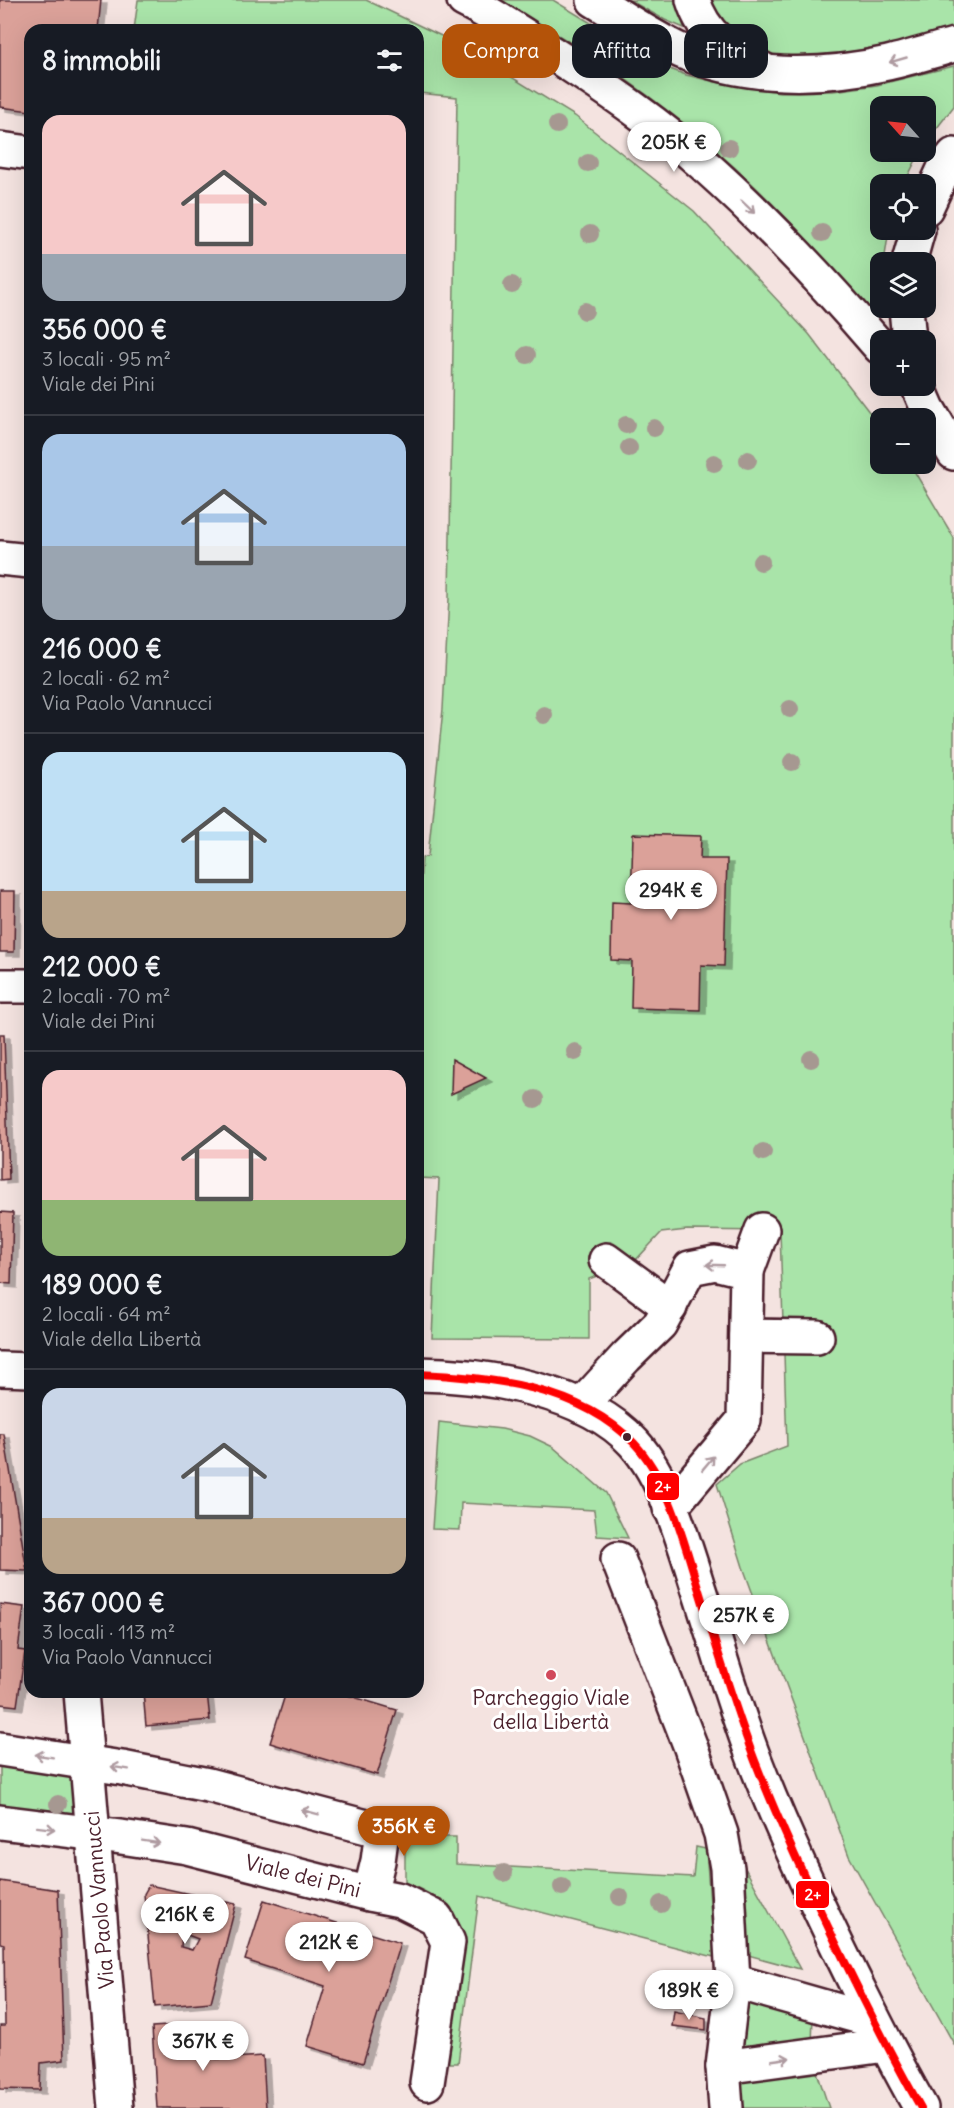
<!DOCTYPE html>
<html lang="it">
<meta charset="utf-8">
<style>
:root{--surface:#171b24;--page:#242831;--text:#f1f3f6;--muted:#9ea1a6;--line:#363941;--accent:#b45309}
body{margin:0;font-family:Delius,sans-serif;background:var(--page);color:var(--text);height:100vh;display:flex;flex-direction:column;font-size:22px;white-space:nowrap}
*{box-sizing:border-box;margin:0}
p{font-size:20px;color:var(--muted)}
.icon{flex:none;width:33px;height:33px;fill:none;stroke:currentColor;stroke-width:2;stroke-linecap:round;stroke-linejoin:round}
.map{position:relative;flex:1;overflow:hidden}
.details{position:absolute;left:24px;top:24px;width:400px;height:1674px;display:flex;flex-direction:column;background:var(--surface);border-radius:18px;box-shadow:0 6px 24px #0002}
.details>*{flex:none}
.hud{position:absolute;left:442px;top:24px;width:422px;height:54px;display:flex;gap:12px}
.needle{width:39px;rotate:297deg}
.tools{position:absolute;left:870px;top:96px;display:grid;gap:12px}
.tools a{display:grid;place-items:center;width:66px;height:66px;border-radius:12px;background:var(--surface);box-shadow:0 6px 24px #0002;font-size:30px}
.price{position:absolute;translate:-50% -51px;padding:0 14px;border-radius:21px;background:#fff;color:#222;font-size:20px;line-height:39px;filter:drop-shadow(0 2px 3px #0008)}
.price::after{content:'';position:absolute;left:50%;top:36px;width:18px;height:14px;margin-left:-9px;background:inherit;clip-path:polygon(0 0,100% 0,50% 100%)}
.price.selected{background:var(--accent);color:#fff}
ul{padding:0;list-style:none}
li{display:grid;align-content:center;gap:12px;height:318px;padding:0 18px}
li+li{border-top:2px solid var(--line)}
li span{display:grid;place-items:center;height:186px;border-radius:18px;color:#555}
li>.icon{margin-inline-start:auto}
span .icon{width:108px;height:108px;fill:#fffc;stroke-width:1}
li b{font-size:26px}
h2{display:flex;justify-content:space-between;align-items:center;height:72px;padding:0 18px;font-size:26px}
.tag{padding:0 21px;border-radius:18px;background:var(--surface);box-shadow:0 6px 24px #0002;font-size:21px;line-height:54px}
.tag.selected{background:var(--accent);color:#fff}
.map>svg:first-child{display:block}
</style>
<div class="map">
<svg width="954" height="2108" viewBox="0 0 954 2108">
<defs>
<filter id="shadow"><feDropShadow dx="6" dy="4" stdDeviation="0" flood-color="#0004"/></filter>
</defs>
<rect width="100%" height="100%" fill="#f4e3e0"/>
<filter id="ink" filterUnits="userSpaceOnUse"><feTurbulence type="fractalNoise" baseFrequency=".0167" numOctaves="2"/><feDisplacementMap in="SourceGraphic" scale="12" xChannelSelector="R" yChannelSelector="G"/><feConvolveMatrix kernelMatrix="1 2 1 2 8 2 1 2 1" color-interpolation-filters="sRGB"/></filter>
<g filter="url(#ink)">
<g fill="#a9e4a9" stroke="#7a826a" stroke-width="1.5">
<path d="M138,0H366L456,43L575,116L694,211L809,334L880,426V464H910L954,538V2044L849,1856L743,1567L717,1484L740,1464L787,1446L780,1231L687,1230L661,1233L634,1262L589,1279V1339L432,1338L439,1179L419,1178L418,918L422,858L428,856L443,709L449,598L457,97L419,93L418,30H134Z"/>
<path d="M498,0H553L662,66L686,75L725,84L780,92L833,91L877,85L954,66V106L926,142V106H880V152H920L904,184H880V230H889L884,262H880V303L875,315C826,261 778,205 723,157C655,96 578,44 498,0Z"/>
<path d="M629,0H678L684,28L665,20Z"/>
<path d="M707,0H954V28L895,44L832,55L777,56L755,49L725,32Z"/>
<path d="M439,1422L502,1429L530,1436L553,1447L606,1493L628,1538L597,1536L594,1510L461,1503L460,1530L432,1529Z"/>
<path d="M0,1757L73,1775V1822L0,1814Z"/>
<path d="M405,1809L421,1812L420,1837H456V1864L693,1877L696,1847L706,1849L714,1957L479,1896L458,2063H444L459,1938C458,1932 458,1924 455,1919C446,1900 423,1890 405,1882Z"/>
<path d="M744,1866L800,1969L748,1955Z"/>
<path d="M746,1995L813,2014L812,2046L739,2052Z"/>
<path d="M815,2066L829,2108H736L738,2076Z"/>
</g>
<g fill="#dba199" stroke="#4a1f2b" stroke-width="1.5" fill-rule="evenodd" filter="url(#shadow)">
<path d="M0,0H101L98,30H30V111L0,107Z"/>
<path d="M633,834L701,836L700,859H727L724,966L701,965L700,1010L631,1008L632,961L611,960L612,902L631,903Z"/>
<path d="M0,891H15L14,952H0Z"/>
<path d="M0,1034H4L9,1179L0,1180Z"/>
<path d="M452,1059L486,1078L451,1094Z"/>
<path d="M0,1212L13,1213L11,1284L0,1283Z"/>
<path d="M0,1434H4L27,1571L0,1570Z"/>
<path d="M0,1604L24,1607L18,1650L25,1651L17,1706L0,1704Z"/>
<path d="M143,1692H207L210,1720L146,1726Z"/>
<path d="M286,1692H337L397,1710L377,1775L270,1743Z"/>
<path d="M0,1881L58,1890L64,2060L41,2063L40,2090L0,2089V2026H5L4,1944L0,1943Z"/>
<path d="M149,1885L236,1904L211,2002L155,2007L144,1894ZM182,1933L198,1939L192,1950L181,1947Z"/>
<path d="M264,1900L400,1943L363,2063L307,2046L325,1986L245,1960Z"/>
<path d="M674,2011L706,2018V2030L672,2026Z"/>
<path d="M214,2023L216,2059L263,2056L266,2108H157L152,2027Z"/>
</g>
<g fill="none" stroke-linecap="round" stroke-linejoin="round">
<g stroke="#4a1f2b" stroke-width="38">
<g id="minor">
<path d="M693,0C705,39 732,52 765,71"/>
<path d="M0,149L30,153"/>
<path d="M0,558L30,561"/>
<path d="M0,986H30"/>
<path d="M606,1260L670,1307"/>
<path d="M747,1271L762,1230"/>
<path d="M746,1336L817,1337"/>
<path d="M0,1369L30,1370"/>
<path d="M418,1374C486,1375 586,1390 634,1443C665,1477 684,1542 698,1587C717,1645 733,1704 755,1761C783,1834 817,1905 852,1976C874,2020 896,2065 921,2108"/>
<path d="M581,1406L626,1357L660,1324L690,1268L715,1263L747,1271L744,1420L670,1508"/>
<path d="M618,1559L690,1745L721,1834L727,1868L733,1981L723,2067L726,2108"/>
<path d="M81,1692L116,2108"/>
<path d="M0,1749L122,1768L208,1785L382,1831L378,1861L370,1894L187,1847L121,1837L0,1822"/>
<path d="M370,1894L400,1900L436,1918L448,1942L427,2083"/>
<path d="M733,1981L874,2021"/>
<path d="M723,2067L886,2045"/>
</g>
</g>
<g stroke="#4a1f2b" stroke-width="38">
<g id="major">
<path d="M464,0C498,17 529,39 561,59C610,91 660,125 703,164C767,221 825,283 880,347"/>
<path d="M594,0C622,17 651,37 681,51C746,79 820,78 888,63C910,58 932,51 954,45"/>
<path d="M926,208L945,167L954,155"/>
<path d="M909,262L918,230"/>
<path d="M906,308L909,340"/>
<path d="M918,386L928,409L954,453"/>
</g>
</g>
<use href="#minor" stroke="#fff" stroke-width="33"/>
<use href="#major" stroke="#fff" stroke-width="33"/>
<g stroke="#fff" stroke-width="12">
<path id="bus-1" d="M418,1374C492,1377 580,1387 634,1443C669,1480 683,1539 698,1587C716,1645 733,1704 755,1761C781,1828 812,1894 843,1958C868,2009 893,2059 921,2108"/>
</g>
<use href="#bus-1" stroke="#f00" stroke-width="8"/>
</g>
<g fill="#a69891">
<circle cx="557" cy="125" r="9"/>
<circle cx="729" cy="148" r="9"/>
<circle cx="588" cy="163" r="9"/>
<circle cx="822" cy="233" r="9"/>
<circle cx="590" cy="234" r="9"/>
<circle cx="512" cy="285" r="9"/>
<circle cx="585" cy="311" r="9"/>
<circle cx="527" cy="355" r="9"/>
<circle cx="626" cy="425" r="9"/>
<circle cx="654" cy="428" r="9"/>
<circle cx="629" cy="448" r="9"/>
<circle cx="748" cy="460" r="9"/>
<circle cx="714" cy="463" r="9"/>
<circle cx="761" cy="562" r="9"/>
<circle cx="790" cy="709" r="9"/>
<circle cx="544" cy="715" r="9"/>
<circle cx="792" cy="762" r="9"/>
<circle cx="575" cy="1052" r="9"/>
<circle cx="811" cy="1059" r="9"/>
<circle cx="535" cy="1099" r="9"/>
<circle cx="763" cy="1152" r="9"/>
<circle cx="58" cy="1804" r="9"/>
<circle cx="504" cy="1873" r="9"/>
<circle cx="562" cy="1887" r="9"/>
<circle cx="620" cy="1897" r="9"/>
<circle cx="661" cy="1904" r="9"/>
</g>
<defs><path id="oneway-shaft" d="M-6 0H5M1.5-3L5.5 0L1.5 3" fill="none" stroke-width="1.6" stroke-linecap="round" stroke-linejoin="round" transform="scale(1.5)"/></defs>
<g stroke="#ae9aa0">
<use href="#oneway-shaft" transform="translate(898 60) rotate(164)"/>
<use href="#oneway-shaft" transform="translate(748 207) rotate(44)"/>
<use href="#oneway-shaft" transform="translate(715 1265) rotate(-178)"/>
<use href="#oneway-shaft" transform="translate(708 1463) rotate(-50)"/>
<use href="#oneway-shaft" transform="translate(44 1756) rotate(-171)"/>
<use href="#oneway-shaft" transform="translate(120 1768) rotate(-171)"/>
<use href="#oneway-shaft" transform="translate(310 1812) rotate(-165)"/>
<use href="#oneway-shaft" transform="translate(46 1828) rotate(7)"/>
<use href="#oneway-shaft" transform="translate(151 1842) rotate(9)"/>
<use href="#oneway-shaft" transform="translate(781 2059) rotate(-8)"/>
</g>
</g>
<circle fill="#4a1f2b" stroke="#fff" stroke-width="2" cx="627" cy="1437" r="5"/>
<circle fill="#d1495b" stroke="#fff" stroke-width="2" cx="551" cy="1675" r="6"/>
<g text-anchor="middle" dominant-baseline="central" stroke-width="6" stroke-linejoin="round" paint-order="stroke">
<g font-size="21" fill="#4a1f2b" stroke="#fff">
<text x="551" y="1697">Parcheggio Viale<tspan x="551" dy="24">della Libertà</tspan></text>
</g>
<g font-size="21" fill="#4a1f2b" stroke="#fff">
<text transform="translate(303 1876) rotate(14)">Viale dei Pini</text>
<text transform="translate(99 1900) rotate(-95)">Via Paolo Vannucci</text>
</g>
</g>
<g stroke="#fff" stroke-width="2">
<rect x="646" y="1472" width="34" height="29" rx="6" fill="#f00"/>
<rect x="795" y="1880" width="35" height="29" rx="6" fill="#f00"/>
</g>
<g font-size="16" text-anchor="middle" font-weight="bold" fill="#fff">
<text x="663" y="1492">2+</text>
<text x="813" y="1900">2+</text>
</g>
</svg>
<div class="tools">
<a><svg class="needle" viewBox="-14 -14 28 28"><path d="M0-13l5 13h-10z" fill="#e53935"/><path d="M0 13l5-13h-10z" fill="#9ea1a6"/></svg></a>
<a><svg class="icon" aria-label="locate" viewBox="0 0 24 24"><circle cx="12" cy="12" r="6"/><path d="M12 2v4M12 18v4M2 12h4M18 12h4"/></svg></a>
<a><svg class="icon" aria-label="layers" viewBox="0 0 24 24"><path d="M12 4l9 5-9 5-9-5zM3 14l9 5 9-5"/></svg></a>
<a>+</a>
<a>−</a>
</div>
<b class="price" style="left:674px;top:173px">205K €</b>
<b class="price" style="left:671px;top:921px">294K €</b>
<b class="price" style="left:744px;top:1646px">257K €</b>
<b class="price selected" style="left:404px;top:1857px">356K €</b>
<b class="price" style="left:185px;top:1945px">216K €</b>
<b class="price" style="left:329px;top:1973px">212K €</b>
<b class="price" style="left:689px;top:2021px">189K €</b>
<b class="price" style="left:203px;top:2072px">367K €</b>
<div class="hud">
<a class="tag selected">Compra</a>
<a class="tag">Affitta</a>
<a class="tag">Filtri</a>
</div>
<section class="details">
<h2>8 immobili<svg class="icon" aria-label="filters" viewBox="0 0 24 24"><path d="M4 7h16M4 17h16"/><circle cx="9" cy="7" r="2"/><circle cx="15" cy="17" r="2"/></svg></h2>
<ul>
<li><span style="background:linear-gradient(#f6c9c9 75%,#9aa5b1 0)"><svg class="icon" aria-label="home" viewBox="0 0 24 24"><path d="M3 11l9-7 9 7M6 9v11h12V9"/></svg></span><div><b>356 000 €</b><p>3 locali · 95 m²</p><p>Viale dei Pini</p></div></li>
<li><span style="background:linear-gradient(#a9c7e8 60%,#9aa5b1 0)"><svg class="icon" aria-label="home" viewBox="0 0 24 24"><path d="M3 11l9-7 9 7M6 9v11h12V9"/></svg></span><div><b>216 000 €</b><p>2 locali · 62 m²</p><p>Via Paolo Vannucci</p></div></li>
<li><span style="background:linear-gradient(#bfe0f5 75%,#b9a48a 0)"><svg class="icon" aria-label="home" viewBox="0 0 24 24"><path d="M3 11l9-7 9 7M6 9v11h12V9"/></svg></span><div><b>212 000 €</b><p>2 locali · 70 m²</p><p>Viale dei Pini</p></div></li>
<li><span style="background:linear-gradient(#f6c9c9 70%,#8fb573 0)"><svg class="icon" aria-label="home" viewBox="0 0 24 24"><path d="M3 11l9-7 9 7M6 9v11h12V9"/></svg></span><div><b>189 000 €</b><p>2 locali · 64 m²</p><p>Viale della Libertà</p></div></li>
<li><span style="background:linear-gradient(#c9d6e8 70%,#b9a48a 0)"><svg class="icon" aria-label="home" viewBox="0 0 24 24"><path d="M3 11l9-7 9 7M6 9v11h12V9"/></svg></span><div><b>367 000 €</b><p>3 locali · 113 m²</p><p>Via Paolo Vannucci</p></div></li>
</ul>
</section>
</div>
